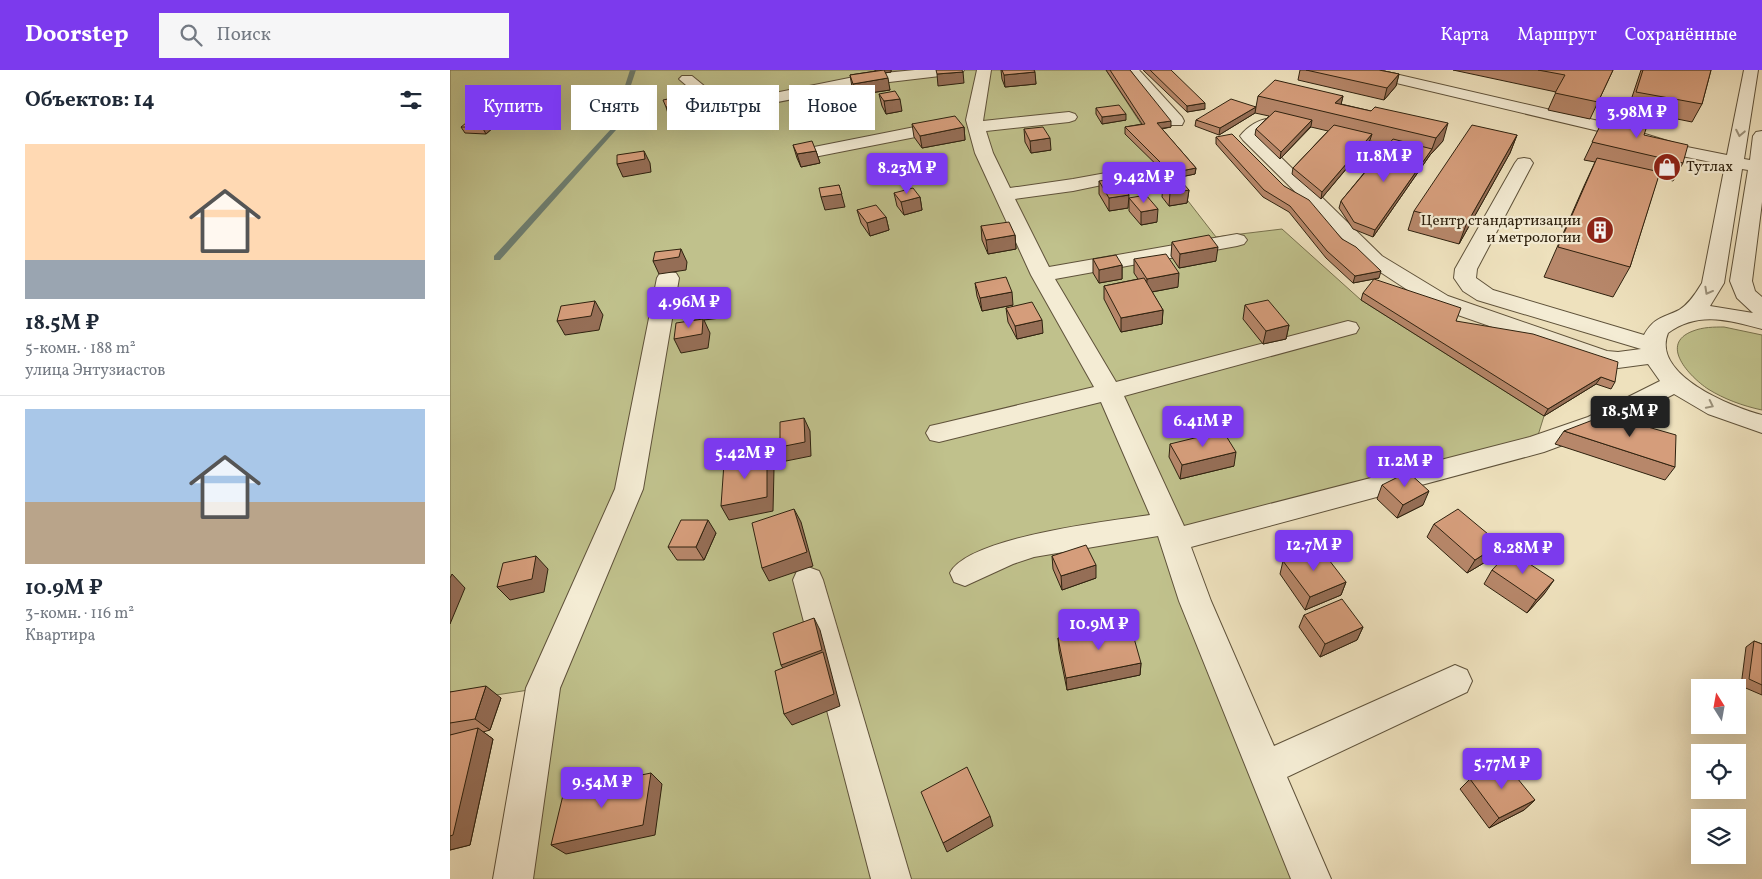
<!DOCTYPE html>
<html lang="ru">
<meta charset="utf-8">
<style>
:root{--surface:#fff;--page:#f6f6f7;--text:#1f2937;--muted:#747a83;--line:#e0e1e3;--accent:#7c3aed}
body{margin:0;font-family:Vollkorn,serif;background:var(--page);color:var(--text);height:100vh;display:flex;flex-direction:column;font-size:19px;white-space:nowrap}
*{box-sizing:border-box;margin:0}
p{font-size:16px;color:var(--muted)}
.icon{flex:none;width:28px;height:28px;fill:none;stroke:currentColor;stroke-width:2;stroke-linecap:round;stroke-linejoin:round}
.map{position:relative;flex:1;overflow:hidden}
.sheet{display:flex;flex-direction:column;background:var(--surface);width:450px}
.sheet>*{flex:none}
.top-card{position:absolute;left:15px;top:15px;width:475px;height:45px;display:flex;gap:10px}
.needle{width:32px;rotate:349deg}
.controls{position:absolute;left:1241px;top:609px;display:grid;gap:10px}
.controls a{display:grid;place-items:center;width:55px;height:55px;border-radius:0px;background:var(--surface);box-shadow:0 5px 20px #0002;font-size:25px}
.price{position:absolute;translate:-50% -42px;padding:0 11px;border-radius:5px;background:var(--accent);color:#fff;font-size:16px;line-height:32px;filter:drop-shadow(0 1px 2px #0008)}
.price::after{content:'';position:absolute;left:50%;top:30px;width:15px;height:11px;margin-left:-8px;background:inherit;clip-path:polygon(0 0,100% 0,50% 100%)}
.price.selected{background:#222;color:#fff}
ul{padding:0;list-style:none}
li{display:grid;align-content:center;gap:10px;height:265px;padding:0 25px}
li+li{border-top:1px solid var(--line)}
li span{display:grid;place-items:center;height:155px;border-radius:0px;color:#555}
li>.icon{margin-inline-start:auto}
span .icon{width:90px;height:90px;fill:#fffc;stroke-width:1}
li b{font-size:21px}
h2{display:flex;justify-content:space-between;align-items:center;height:60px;padding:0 25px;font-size:21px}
.pill{padding:0 18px;border-radius:0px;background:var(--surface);box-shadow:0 5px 20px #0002;font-size:18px;line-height:45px}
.pill.selected{background:var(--accent);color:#fff}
header{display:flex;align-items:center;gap:30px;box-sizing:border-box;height:70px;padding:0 25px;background:var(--accent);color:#fff}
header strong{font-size:24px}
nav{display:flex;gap:28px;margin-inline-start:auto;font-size:18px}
.search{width:350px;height:45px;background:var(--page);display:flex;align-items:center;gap:12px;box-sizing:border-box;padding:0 18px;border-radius:0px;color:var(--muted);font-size:19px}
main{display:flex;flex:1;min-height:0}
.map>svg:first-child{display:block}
</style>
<header>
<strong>Doorstep</strong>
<div class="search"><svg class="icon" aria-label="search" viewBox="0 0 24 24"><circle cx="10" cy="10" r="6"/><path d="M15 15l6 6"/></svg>Поиск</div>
<nav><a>Карта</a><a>Маршрут</a><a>Сохранённые</a></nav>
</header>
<main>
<section class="sheet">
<h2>Объектов: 14<svg class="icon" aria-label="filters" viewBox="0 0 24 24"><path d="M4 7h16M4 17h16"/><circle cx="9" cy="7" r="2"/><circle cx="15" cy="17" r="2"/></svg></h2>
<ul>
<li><span style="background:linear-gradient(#ffd9b3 75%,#9aa5b1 0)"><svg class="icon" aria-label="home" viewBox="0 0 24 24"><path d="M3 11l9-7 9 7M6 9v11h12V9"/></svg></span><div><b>18.5M ₽</b><p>5-комн. · 188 m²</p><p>улица Энтузиастов</p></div></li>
<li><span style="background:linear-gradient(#a9c7e8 60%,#b9a48a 0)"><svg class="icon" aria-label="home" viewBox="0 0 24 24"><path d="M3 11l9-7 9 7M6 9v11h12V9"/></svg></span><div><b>10.9M ₽</b><p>3-комн. · 116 m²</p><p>Квартира</p></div></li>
</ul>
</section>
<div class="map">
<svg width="1312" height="809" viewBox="0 0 1312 809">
<rect width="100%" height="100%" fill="#eee1bd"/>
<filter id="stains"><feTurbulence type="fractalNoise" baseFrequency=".004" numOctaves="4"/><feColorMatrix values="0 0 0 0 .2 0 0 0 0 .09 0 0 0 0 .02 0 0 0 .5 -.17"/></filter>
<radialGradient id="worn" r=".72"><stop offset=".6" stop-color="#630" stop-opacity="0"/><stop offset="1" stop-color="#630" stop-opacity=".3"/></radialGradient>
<g fill="#c0c18c" stroke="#78724e">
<path d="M0,0H656L695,60L676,64L721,109L766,167L832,159L911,230L1094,346L1085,375L724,470L861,809H63L92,618L0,632Z"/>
<path d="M1274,257L1312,265V340C1293,336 1274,329 1258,319C1240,307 1208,274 1243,261C1253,257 1264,257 1274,257Z"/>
</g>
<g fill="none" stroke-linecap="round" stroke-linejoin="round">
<path fill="#6f7f71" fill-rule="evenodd" d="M180,0H186L166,60L50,190H44V186L161,59Z"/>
<g stroke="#5f523a" stroke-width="2">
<g id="minor">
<path d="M465,0H514L512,3L507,4L414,15L272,43L266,41L229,9L232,6H242L275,33L414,5Z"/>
<path d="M527,0H541L533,51L619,42L625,44L627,47L625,50L619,52L536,61L543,83L560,118L623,109L700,95L706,96L709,100L706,104L700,105L623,121L565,129L599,197L787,164L794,166L797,170L794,174L787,176L605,209L666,312L898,251L906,253L909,258L906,263L674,326L734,456L1080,367L1138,347L1210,311L1198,294L1168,298L1146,293L982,236L918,194L793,70L790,66C797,57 811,47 823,49L825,53L809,66L932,186L998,226L1157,281L1168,282L1191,279L1027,230L1013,221L1004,208L1005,199L1065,93L1068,89L1074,88L1080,89L1083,93L1027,199L1026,208L1043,220L1194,265C1204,247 1213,248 1229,240C1239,234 1246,223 1252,213L1275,95L1227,85L1161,64L904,3L902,0H928L1166,55L1237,77L1277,85L1294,0H1308L1294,89L1300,90L1303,66L1306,62L1312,61V132L1302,211L1305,221L1312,227V259C1278,250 1248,241 1218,263C1201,305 1282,337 1312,345V363L1258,344L1224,324L1156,359L1094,382L741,477L761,531L824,676L1005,595L1017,600L1022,611L1017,622L837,707L881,809H841L729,531L708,466L584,487L563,494L515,516L504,512L500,503C518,467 659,451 700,445L651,332L489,372L480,370L476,363L480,356L489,354L644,317L581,205L525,83L516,50ZM1292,99L1298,100L1280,211L1287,228L1303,243L1260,236L1274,213Z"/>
<path d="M674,0H689L732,47L734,51L732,55H720Z"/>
<path d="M500,50L506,51L508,55L506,59L359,88L353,87L350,83L353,79L359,78Z"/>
<path d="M218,202L226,203L229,208L193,419L110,618L83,809H43L76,618L165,419L207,208L210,203Z"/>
<path d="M358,497L369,501L373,510L461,809H421L343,510L347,501Z"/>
</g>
</g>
<use href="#minor" fill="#f4ecd4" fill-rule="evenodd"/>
</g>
<g fill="#b7876a" stroke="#2f220f">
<path d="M425,0H441V2L435,3L440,20L406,25L402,17L400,5L426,1Z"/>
<path d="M551,0H584L586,14L555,17L552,9Z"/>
<path d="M656,0H680L721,57L712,59L746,98L745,104L721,109L675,64V57L692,54Z"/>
<path d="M693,0H721L755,39L737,42Z"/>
<path d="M850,0H929L949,4L946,16L934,30L848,10Z"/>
<path d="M1003,0H1163L1140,49L1098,40L1106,22Z"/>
<path d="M1191,0H1261L1252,34L1242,52L1178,39Z"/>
<path d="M429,24L452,41L436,44L432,36Z"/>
<path d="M808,26H893L891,34L921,41L925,37L993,71L980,85L923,167L903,159L889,138L891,131L937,75L920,71L871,129L842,104L843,98L878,61L861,57L830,89L805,65L806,59L819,46L805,43L769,65L745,56L746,50L806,37Z"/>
<path d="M51,35L45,43L23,45L20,38Z"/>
<path d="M646,38L676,50L652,54L646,44Z"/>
<path d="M1156,44L1194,65L1233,93L1223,111L1208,107L1180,197L1163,227L1094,207L1134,116L1145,92L1134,90Z"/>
<path d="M42,49L45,56L36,64L15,63L11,57Z"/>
<path d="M462,54L514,57L515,70L472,78L464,67Z"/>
<path d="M574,59L601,80L581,83L575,72Z"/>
<path d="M1067,65L1060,83L1009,174L958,160L964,141Z"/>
<path d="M766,67L834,116L892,169L929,208L903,213L876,188L839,142L813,127L766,74Z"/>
<path d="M343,75L366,81L370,93L351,97L347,88Z"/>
<path d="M649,111L678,138L659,141L649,124Z"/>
<path d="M713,114L739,120L737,133L719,136L712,127Z"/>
<path d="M444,123L470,127L472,140L454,145L447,136Z"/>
<path d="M679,128L707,152L691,155L679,141Z"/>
<path d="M407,140L436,147L439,160L420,166L411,153Z"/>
<path d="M531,156L565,165L566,179L538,184L532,170Z"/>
<path d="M722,172L766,191L729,198L721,186Z"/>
<path d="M643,189L672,195V209L649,213L643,203Z"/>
<path d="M684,189L728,217L702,222L713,240L712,254L671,262L654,229V216L688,209L684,203Z"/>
<path d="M525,213L563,235L532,241L527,226Z"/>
<path d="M913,223L1006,251L1165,312L1161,319L1146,314L1094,346L911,230Z"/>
<path d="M795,235L839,255L836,269L813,274L793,249Z"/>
<path d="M556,238L593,263L567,269L558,252Z"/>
<path d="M1114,361L1225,397L1215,410L1105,374Z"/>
<path d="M720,374L784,396L730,409L719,387Z"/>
<path d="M932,415L973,435L947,448L927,429Z"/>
<path d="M984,454L1042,488L1017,503L977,467Z"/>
<path d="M266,463L254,490H227L218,477Z"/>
<path d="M602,486L646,508L612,520L603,499Z"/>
<path d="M833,491L896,512L891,525L855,540L830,504Z"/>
<path d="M1042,500L1095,523L1077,543L1034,514Z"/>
<path d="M854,545L913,557L907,570L870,587L849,557Z"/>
<path d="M608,568L691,593L690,605L617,620L609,580Z"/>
<path d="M1304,571L1312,574V625L1291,616L1296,577Z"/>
<path d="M0,622L51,628L40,660L33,662L43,669L20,775L0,780Z"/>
<path d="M1020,709L1085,730L1074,740L1039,758L1010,719Z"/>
</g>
<g fill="#956e56" stroke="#2f220f">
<path d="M425,0H441V2L426,4Z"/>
<path d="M513,2L514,13L488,16L487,4Z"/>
<path d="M585,2L586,14L555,17L554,5Z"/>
<path d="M949,4L946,16L934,30L937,18Z"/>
<path d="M438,8L440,20L406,25L403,14Z"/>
<path d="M893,26L889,43L885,33Z"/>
<path d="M47,29L51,35L45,43L42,37Z"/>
<path d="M450,29L452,41L436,44L434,31Z"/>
<path d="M755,33V39L737,42V36Z"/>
<path d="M230,35L235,47L220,50L216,37Z"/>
<path d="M806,37L805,43L769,65L770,58Z"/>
<path d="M676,44V50L652,54V47Z"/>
<path d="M42,49L45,56L36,64L32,57Z"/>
<path d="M862,50L861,56L830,89L831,82Z"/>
<path d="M721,51V57L707,59V53Z"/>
<path d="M998,53L993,71L980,85L923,167L925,160L982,79L986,68Z"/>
<path d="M514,57L515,70L472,78L470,66Z"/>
<path d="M922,64L920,70L871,129L872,122Z"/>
<path d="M1067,65L1060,83L1009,174L1016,155Z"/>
<path d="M600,68L601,80L581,83L580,71Z"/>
<path d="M194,81L200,93L201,102L173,107L167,94Z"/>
<path d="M366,81L370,93L351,97L347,84Z"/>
<path d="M746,98L745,104L721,109V103Z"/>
<path d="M389,115L395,137L375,140L371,127Z"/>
<path d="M739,120L737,133L719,136L720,123Z"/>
<path d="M679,125L678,138L659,141V128Z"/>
<path d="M470,127L472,140L454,145L451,132Z"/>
<path d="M708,139L707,152L691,155V142Z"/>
<path d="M436,147L439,160L420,166L417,153Z"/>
<path d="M565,165L566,179L538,184L536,170Z"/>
<path d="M768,177L766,191L729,198L730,184Z"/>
<path d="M231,179L237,192L236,200L209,204L203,191Z"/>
<path d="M672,195V209L649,213V200Z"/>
<path d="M931,201L929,208L903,213L905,206Z"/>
<path d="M729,203L728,217L696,223L697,209Z"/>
<path d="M267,218L273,232L271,248L254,250L260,263L258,278L231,283L224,269L243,252L236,238Z"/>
<path d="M562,222L563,235L532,241L530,228Z"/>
<path d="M145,231L153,245L149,260L115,265L107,251Z"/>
<path d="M713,240L712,254L671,262V248Z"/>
<path d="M592,250L593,263L567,269L565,256Z"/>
<path d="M839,255L836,269L813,274L816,261Z"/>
<path d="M1151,307L1146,314L1094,346L1098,339Z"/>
<path d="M354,348L360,361L361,386L336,391L330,377Z"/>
<path d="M786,382L784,396L730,409L732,395Z"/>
<path d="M317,385L324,399L323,441L279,450L271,436Z"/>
<path d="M979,421L973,435L947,448L953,435Z"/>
<path d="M344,439L351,452L363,496L319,511L312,498Z"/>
<path d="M258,450L266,463L254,490L246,477Z"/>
<path d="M1050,474L1042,488L1017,503L1025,490Z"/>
<path d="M86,486L98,499L94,522L60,530L47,517Z"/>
<path d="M646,495V508L612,520L611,506Z"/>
<path d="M2,504L15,518L0,554V508Z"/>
<path d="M1104,510L1095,523L1077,543L1086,530Z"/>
<path d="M896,512L891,525L855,540L860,527Z"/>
<path d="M364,548L370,560L390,636L342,655L334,644L338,607L331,595Z"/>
<path d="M913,557L907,570L870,587L875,574Z"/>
<path d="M691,593L690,605L617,620L616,608Z"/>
<path d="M36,616L51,628L40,660L25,649Z"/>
<path d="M28,658L43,669L20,775L0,780V766Z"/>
<path d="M201,703L212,714L205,765L116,784L101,775Z"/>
<path d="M1085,730L1074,740L1039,758L1049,748Z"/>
<path d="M540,746L543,756L497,782L493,773Z"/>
</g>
<g fill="#d59d7b" stroke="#2f220f">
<path d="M434,0L438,8L403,14L400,5Z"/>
<path d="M486,0H512L513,2L487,4Z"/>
<path d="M552,0H584L585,2L554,5Z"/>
<path d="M660,0H680L721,51L707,53L746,98L721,103L675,57L695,54Z"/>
<path d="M700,0H721L755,33L737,36Z"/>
<path d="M856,0H929L949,4L937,18Z"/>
<path d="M1088,0H1163L1148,32L1105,23L1115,5Z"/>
<path d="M1193,0H1261L1252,34L1186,22Z"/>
<path d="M825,10L893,26L885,33L921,41L925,37L998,53L986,68L808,26Z"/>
<path d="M445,21L450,29L434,31L429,24Z"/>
<path d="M227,27L230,35L216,37L213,30Z"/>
<path d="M47,29L42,37L20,38L25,31Z"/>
<path d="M781,29L806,37L770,58L746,50Z"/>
<path d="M669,35L676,44L652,47L646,38Z"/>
<path d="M825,41L862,50L831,82L806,59Z"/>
<path d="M1156,44L1198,53L1194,65L1238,75L1233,93L1142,72Z"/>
<path d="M505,46L514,57L470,66L462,54Z"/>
<path d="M21,49H42L32,57H11Z"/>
<path d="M884,55L922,64L872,122L843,98Z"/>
<path d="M1022,55L1067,65L1016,155L964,141Z"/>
<path d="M593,57L600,68L580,71L574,59Z"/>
<path d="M782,64L834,116L859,130L892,169L906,177L931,201L905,206L877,181L840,136L814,120L766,67Z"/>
<path d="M943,69L982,79L925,160L904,152L891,131Z"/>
<path d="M362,71L366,81L347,84L343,75Z"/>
<path d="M194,81L195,89L167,94V85Z"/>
<path d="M1147,88L1210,102L1180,197L1108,177Z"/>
<path d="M669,108L679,125L659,128L649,111Z"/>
<path d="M731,111L739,120L720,123L713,114Z"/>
<path d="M389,115L392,124L371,127L369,118Z"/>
<path d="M463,118L470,127L451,132L444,123Z"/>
<path d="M696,125L708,139L691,142L679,128Z"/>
<path d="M426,135L436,147L417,153L407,140Z"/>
<path d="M559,152L565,165L536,170L531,156Z"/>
<path d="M759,165L768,177L730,184L722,172Z"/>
<path d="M231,179L229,187L203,191L205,182Z"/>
<path d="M716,184L729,203L697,209L684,189Z"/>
<path d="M666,185L672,195L649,200L643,189Z"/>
<path d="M556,207L562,222L530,228L525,213Z"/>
<path d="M694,208L713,240L671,248L654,216Z"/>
<path d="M924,209L1011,238L1006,251L1083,264L1168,292L1165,312L1151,307L1098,339L913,223Z"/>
<path d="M267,218L265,234L236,238L238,222Z"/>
<path d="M818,230L839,255L816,261L795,235Z"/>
<path d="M145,231L141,246L107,251L111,236Z"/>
<path d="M582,232L592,250L565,256L556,238Z"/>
<path d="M253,249L252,264L224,269L226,253Z"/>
<path d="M1156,345L1226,365L1225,397L1114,361Z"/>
<path d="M354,348L355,372L330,377V352Z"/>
<path d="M773,361L786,382L732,395L720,374Z"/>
<path d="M317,385V427L271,436L274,393Z"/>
<path d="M958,402L979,421L953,435L932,415Z"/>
<path d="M344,439L357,482L312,498L302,453Z"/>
<path d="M1008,439L1050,474L1025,490L984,454Z"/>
<path d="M231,450H258L246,477H218Z"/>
<path d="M636,475L646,495L611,506L602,486Z"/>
<path d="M869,477L896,512L860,527L833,491Z"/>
<path d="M1060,481L1104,510L1086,530L1042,500Z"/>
<path d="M86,486L82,509L47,517L53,493Z"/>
<path d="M892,529L913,557L875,574L854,545Z"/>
<path d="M364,548L372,580L331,595L323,563Z"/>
<path d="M680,554L691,593L616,608L608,568Z"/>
<path d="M1304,571L1312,574V615L1299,609Z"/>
<path d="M373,582L384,624L334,644L325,601Z"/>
<path d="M36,616L25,649L0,653V622Z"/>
<path d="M28,658L3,765L0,766V665Z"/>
<path d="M1054,692L1085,730L1049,748L1020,709Z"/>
<path d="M517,697L540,746L493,773L471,722Z"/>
<path d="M201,703L193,755L101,775L114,721Z"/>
</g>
<defs><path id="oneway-chevron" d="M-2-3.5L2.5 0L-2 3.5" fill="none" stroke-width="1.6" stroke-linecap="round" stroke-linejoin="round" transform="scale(1.25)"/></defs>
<g stroke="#9b917b">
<use href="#oneway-chevron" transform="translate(1290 63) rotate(101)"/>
<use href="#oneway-chevron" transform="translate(1258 221) rotate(119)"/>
<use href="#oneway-chevron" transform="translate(1260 335) rotate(26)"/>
</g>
<defs>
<g id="shop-disc" transform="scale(1.4375)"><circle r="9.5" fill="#8f2418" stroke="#f4ecd4"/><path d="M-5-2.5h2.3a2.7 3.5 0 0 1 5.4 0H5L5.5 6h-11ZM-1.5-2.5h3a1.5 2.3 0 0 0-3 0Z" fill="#fff"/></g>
<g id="building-disc" transform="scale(1.4375)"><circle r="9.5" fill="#8f2418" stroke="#f4ecd4"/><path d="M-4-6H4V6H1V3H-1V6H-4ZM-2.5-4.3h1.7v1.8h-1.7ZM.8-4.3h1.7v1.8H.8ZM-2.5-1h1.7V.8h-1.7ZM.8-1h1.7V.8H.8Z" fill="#fff"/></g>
</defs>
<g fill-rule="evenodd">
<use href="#shop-disc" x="1217" y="97"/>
<use href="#building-disc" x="1150" y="160"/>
</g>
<g text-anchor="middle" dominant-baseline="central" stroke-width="4.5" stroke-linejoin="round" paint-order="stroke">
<g font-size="15" fill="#2f220f" stroke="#f4ecd4" text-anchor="start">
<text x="1236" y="97">Тутлах</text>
<text x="1131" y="151" text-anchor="end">Центр стандартизации<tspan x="1131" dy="17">и метрологии</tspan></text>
</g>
</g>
<rect width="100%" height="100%" filter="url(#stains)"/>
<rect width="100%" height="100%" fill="url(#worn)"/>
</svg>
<div class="controls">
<a><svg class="needle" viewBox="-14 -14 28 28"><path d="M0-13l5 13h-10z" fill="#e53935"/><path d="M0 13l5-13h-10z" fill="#747a83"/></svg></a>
<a><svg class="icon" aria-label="locate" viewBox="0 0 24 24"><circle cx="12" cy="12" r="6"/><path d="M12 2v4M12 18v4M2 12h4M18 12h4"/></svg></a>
<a><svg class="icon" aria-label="layers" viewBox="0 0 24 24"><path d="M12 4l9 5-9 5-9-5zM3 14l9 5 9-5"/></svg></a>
</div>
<b class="price" style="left:1187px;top:69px">3.98M ₽</b>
<b class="price" style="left:934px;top:113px">11.8M ₽</b>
<b class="price" style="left:457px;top:125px">8.23M ₽</b>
<b class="price" style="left:694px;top:134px">9.42M ₽</b>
<b class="price" style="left:239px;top:259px">4.96M ₽</b>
<b class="price selected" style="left:1180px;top:368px">18.5M ₽</b>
<b class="price" style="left:753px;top:378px">6.41M ₽</b>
<b class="price" style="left:295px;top:410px">5.42M ₽</b>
<b class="price" style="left:955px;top:418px">11.2M ₽</b>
<b class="price" style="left:864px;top:502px">12.7M ₽</b>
<b class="price" style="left:1073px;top:505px">8.28M ₽</b>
<b class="price" style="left:649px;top:581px">10.9M ₽</b>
<b class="price" style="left:1052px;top:720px">5.77M ₽</b>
<b class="price" style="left:152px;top:739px">9.54M ₽</b>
<div class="top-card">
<a class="pill selected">Купить</a>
<a class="pill">Снять</a>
<a class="pill">Фильтры</a>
<a class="pill">Новое</a>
</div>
</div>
</main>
